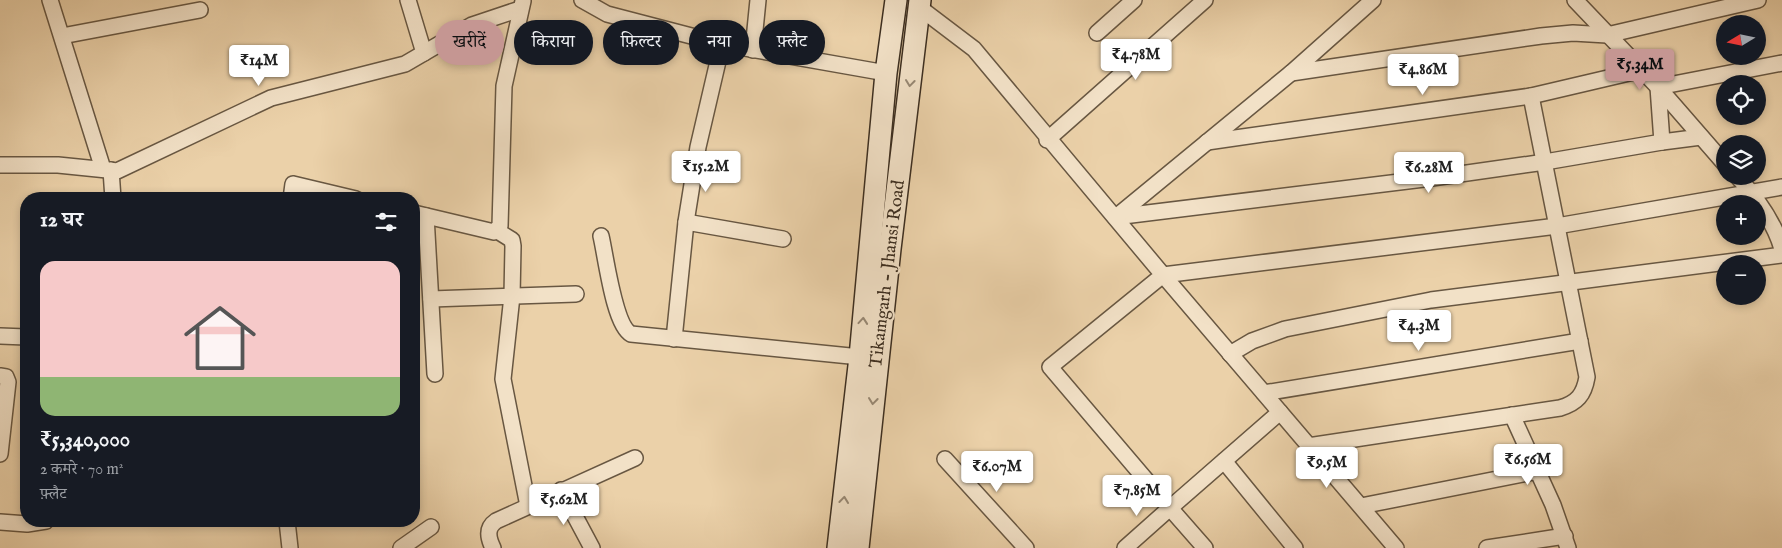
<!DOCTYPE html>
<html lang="hi">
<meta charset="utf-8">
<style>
:root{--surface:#171b24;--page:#20242c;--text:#f1f3f6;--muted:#9ea1a6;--line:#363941;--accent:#c59692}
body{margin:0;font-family:"IM FELL English","Noto Serif Devanagari",serif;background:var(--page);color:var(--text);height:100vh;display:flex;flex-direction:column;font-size:19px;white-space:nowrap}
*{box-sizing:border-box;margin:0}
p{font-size:16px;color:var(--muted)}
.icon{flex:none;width:28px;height:28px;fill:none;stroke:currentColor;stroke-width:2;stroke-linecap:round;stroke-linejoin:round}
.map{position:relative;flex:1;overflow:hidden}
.drawer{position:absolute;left:20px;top:192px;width:400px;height:335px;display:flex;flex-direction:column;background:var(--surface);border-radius:20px;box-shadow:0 2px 8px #0003}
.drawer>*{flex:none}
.banner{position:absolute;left:435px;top:20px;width:475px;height:45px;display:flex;gap:10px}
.needle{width:32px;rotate:260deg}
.controls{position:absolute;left:1716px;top:15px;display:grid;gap:10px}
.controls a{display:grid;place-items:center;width:50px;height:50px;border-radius:50%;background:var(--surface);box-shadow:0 2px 8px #0003;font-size:25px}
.price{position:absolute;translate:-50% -42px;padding:0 11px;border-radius:5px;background:#fff;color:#222;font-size:16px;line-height:32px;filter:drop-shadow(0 1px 2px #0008)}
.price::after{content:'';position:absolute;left:50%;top:30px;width:15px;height:11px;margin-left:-8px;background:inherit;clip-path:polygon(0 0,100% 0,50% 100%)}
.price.on{background:var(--accent);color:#111}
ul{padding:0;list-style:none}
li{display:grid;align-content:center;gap:10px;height:265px;padding:0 20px}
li+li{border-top:1px solid var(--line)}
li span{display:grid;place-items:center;height:155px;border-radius:15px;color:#555}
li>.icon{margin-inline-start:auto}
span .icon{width:90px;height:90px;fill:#fffc;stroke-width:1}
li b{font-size:21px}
h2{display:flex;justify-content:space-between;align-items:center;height:60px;padding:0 20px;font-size:21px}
.tag{padding:0 18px;border-radius:22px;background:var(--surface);box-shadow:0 2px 8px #0003;font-size:18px;line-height:45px}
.tag.on{background:var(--accent);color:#111}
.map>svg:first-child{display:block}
</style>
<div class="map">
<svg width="1782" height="548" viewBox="0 0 1782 548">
<rect width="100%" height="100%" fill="#ebd1a9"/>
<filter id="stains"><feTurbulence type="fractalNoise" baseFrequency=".004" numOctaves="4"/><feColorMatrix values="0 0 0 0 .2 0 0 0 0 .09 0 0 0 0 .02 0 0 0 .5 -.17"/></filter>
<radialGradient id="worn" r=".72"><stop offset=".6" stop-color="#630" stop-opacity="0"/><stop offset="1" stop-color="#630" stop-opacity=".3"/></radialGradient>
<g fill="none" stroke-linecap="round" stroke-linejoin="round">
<g stroke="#685742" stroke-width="18">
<g id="street">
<path d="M50,0L103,169"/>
<path d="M408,0L424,53"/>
<path d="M582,0L607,14L722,44L886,73"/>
<path d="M1575,0L1658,87L1725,164"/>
<path d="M920,8L974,49L1163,275L1050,367L1170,508L1280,412L1163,275"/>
<path d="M1097,33L1134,0"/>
<path d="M62,36L200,10"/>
<path d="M753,50L758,0"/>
<path d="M1291,73L1541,36L1573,33L1607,35L1758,0"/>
<path d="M1047,140L1205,0"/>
<path d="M1207,142L1531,96L1642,70"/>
<path d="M1662,142L1701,137"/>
<path d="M0,165H58L117,171L271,98L405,64L472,25L520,9"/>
<path d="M111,170L113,199"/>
<path d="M1737,176C1756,197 1774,221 1782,249"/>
<path d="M291,199L293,184L356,199"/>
<path d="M414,213L494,232L500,226L504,86L523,1"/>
<path d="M426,216L435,374"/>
<path d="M1115,217L1432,178L1545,162L1662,142L1658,87L1782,63"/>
<path d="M1116,217L1291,73L1373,0"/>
<path d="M686,222L783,239"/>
<path d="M496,230L512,240L513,246L512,296L503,379L528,506"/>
<path d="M601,236C606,257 614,325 631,334L860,357"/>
<path d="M1163,275L1557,226L1782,187"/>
<path d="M431,299L576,294"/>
<path d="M0,336L26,337"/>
<path d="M674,339L686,222L698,147L722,44"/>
<path d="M1230,354L1252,341L1285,329L1431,300L1782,255"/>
<path d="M0,376L6,377L8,382L0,454"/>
<path d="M1264,393L1580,341"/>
<path d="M1280,412L1396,548"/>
<path d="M1512,415L1553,505L1568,548"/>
<path d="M1308,446L1560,408C1577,403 1584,395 1587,377L1531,96"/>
<path d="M945,459L1026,548"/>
<path d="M1224,461L1295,548"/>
<path d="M561,490L592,548"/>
<path d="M1361,506L1538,471"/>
<path d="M287,521L290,548"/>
<path d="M0,522L27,524L46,521"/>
<path d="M401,548L431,527"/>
<path d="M493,548C488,538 486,528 496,521L635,458"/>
<path d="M1125,548L1170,508L1205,548"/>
<path d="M1487,548L1565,536"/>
</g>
</g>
<g stroke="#3c2e20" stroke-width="24">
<g id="secondary">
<path d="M838,548L860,357L886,73L896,0"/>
<path d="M858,548L890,249L920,0"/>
</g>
</g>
<use href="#street" stroke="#f2e1c7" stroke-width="15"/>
<use href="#secondary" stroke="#f2e1c7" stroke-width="21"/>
</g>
<defs><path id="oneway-chevron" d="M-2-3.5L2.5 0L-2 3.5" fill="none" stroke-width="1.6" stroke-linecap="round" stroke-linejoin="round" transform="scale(1.25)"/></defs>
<g stroke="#978874">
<use href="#oneway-chevron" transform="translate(910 83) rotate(97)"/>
<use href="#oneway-chevron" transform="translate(863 321) rotate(-85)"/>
<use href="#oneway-chevron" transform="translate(873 401) rotate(97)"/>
<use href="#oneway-chevron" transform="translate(844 500) rotate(-84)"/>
</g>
<g text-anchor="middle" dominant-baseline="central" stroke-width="4.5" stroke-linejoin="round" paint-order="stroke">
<g font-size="18" fill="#3c2e20" stroke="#f2e1c7">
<text transform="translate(888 274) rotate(-83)">Tikamgarh - Jhansi Road</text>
</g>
</g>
<rect width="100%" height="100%" filter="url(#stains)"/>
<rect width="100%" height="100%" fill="url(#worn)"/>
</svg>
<div class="controls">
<a><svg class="needle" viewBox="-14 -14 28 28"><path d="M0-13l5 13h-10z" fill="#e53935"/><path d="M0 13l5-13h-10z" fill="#9ea1a6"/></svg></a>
<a><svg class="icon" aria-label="locate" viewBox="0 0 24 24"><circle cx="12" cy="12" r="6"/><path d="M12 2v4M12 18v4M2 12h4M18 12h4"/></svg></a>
<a><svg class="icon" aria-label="layers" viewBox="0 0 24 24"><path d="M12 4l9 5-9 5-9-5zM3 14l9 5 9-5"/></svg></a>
<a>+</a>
<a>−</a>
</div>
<b class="price" style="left:1136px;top:81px">₹4.78M</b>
<b class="price" style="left:259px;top:87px">₹14M</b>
<b class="price on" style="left:1640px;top:91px">₹5.34M</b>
<b class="price" style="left:1423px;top:96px">₹4.86M</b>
<b class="price" style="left:706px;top:193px">₹15.2M</b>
<b class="price" style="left:1429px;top:194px">₹6.28M</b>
<b class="price" style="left:1419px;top:352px">₹4.3M</b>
<b class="price" style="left:1528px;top:486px">₹6.56M</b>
<b class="price" style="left:1327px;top:489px">₹9.5M</b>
<b class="price" style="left:997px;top:493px">₹6.07M</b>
<b class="price" style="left:1137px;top:517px">₹7.85M</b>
<b class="price" style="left:564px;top:526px">₹5.62M</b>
<div class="banner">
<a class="tag on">खरीदें</a>
<a class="tag">किराया</a>
<a class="tag">फ़िल्टर</a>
<a class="tag">नया</a>
<a class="tag">फ़्लैट</a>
</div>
<section class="drawer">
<h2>12 घर<svg class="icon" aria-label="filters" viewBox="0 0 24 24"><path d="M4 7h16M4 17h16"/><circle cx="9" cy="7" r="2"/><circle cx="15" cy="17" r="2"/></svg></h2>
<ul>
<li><span style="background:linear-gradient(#f6c9c9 75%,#8fb573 0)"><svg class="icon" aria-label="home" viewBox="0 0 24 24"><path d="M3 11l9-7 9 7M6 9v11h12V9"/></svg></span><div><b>₹5,340,000</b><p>2 कमरे · 70 m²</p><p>फ़्लैट</p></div></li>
</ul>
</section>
</div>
